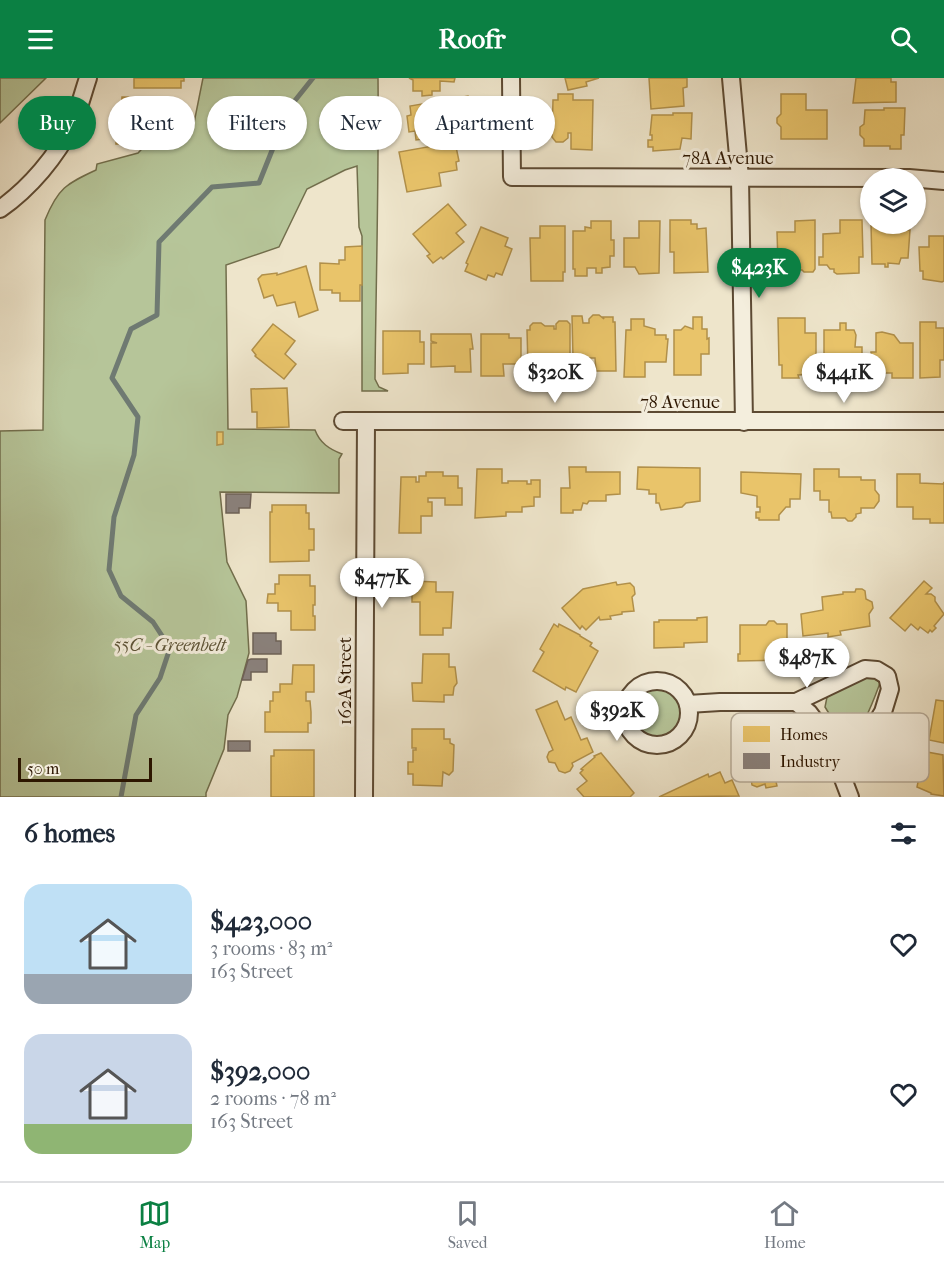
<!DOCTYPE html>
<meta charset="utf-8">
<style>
:root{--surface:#fff;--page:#f2f2f3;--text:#1f2937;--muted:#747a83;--line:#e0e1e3;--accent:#0b8043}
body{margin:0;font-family:"IM FELL French Canon",serif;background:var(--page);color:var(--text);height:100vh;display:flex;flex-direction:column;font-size:22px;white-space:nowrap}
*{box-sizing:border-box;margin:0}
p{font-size:20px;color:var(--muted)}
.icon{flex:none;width:33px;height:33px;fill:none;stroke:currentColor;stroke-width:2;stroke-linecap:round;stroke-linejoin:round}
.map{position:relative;height:719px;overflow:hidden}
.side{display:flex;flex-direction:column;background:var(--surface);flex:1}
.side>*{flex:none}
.guide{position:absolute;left:18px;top:18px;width:600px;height:54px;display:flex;gap:12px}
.fabs{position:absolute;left:860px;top:90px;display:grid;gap:12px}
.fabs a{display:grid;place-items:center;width:66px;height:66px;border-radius:50%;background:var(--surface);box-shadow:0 2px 4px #0004;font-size:30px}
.scale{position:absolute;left:18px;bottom:15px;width:134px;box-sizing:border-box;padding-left:6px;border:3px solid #2d1600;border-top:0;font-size:16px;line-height:21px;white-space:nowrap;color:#2d1600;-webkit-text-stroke:4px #f4eedd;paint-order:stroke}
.price{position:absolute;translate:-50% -51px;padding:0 14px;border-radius:21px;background:#fff;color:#222;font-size:20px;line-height:39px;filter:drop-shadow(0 2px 3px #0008)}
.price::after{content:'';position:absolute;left:50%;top:36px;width:18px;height:14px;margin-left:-9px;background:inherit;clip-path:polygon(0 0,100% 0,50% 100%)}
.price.active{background:var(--accent);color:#fff}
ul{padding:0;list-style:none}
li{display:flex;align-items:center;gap:18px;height:150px;padding:0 24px}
li span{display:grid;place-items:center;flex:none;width:168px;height:120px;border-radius:18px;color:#555}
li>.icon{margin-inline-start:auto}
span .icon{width:72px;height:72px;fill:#fffc;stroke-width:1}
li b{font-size:26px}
h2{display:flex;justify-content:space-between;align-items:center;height:72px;padding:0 24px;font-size:26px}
.pill{padding:0 21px;border-radius:27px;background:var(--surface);box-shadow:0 2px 4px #0004;font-size:21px;line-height:54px}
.pill.active{background:var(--accent);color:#fff}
header{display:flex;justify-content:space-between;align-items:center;height:78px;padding:0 24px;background:var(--accent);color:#fff;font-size:27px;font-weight:800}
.dock{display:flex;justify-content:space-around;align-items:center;height:84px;border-top:2px solid var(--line);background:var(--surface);font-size:16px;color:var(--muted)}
.dock a{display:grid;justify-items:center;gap:3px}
.dock .active{color:var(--accent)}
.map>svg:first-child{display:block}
</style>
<header><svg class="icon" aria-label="menu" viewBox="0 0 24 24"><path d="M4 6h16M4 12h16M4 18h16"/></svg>Roofr<svg class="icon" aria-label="search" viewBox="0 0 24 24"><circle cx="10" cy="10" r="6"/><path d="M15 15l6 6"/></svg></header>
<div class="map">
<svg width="944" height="719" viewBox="0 0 944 719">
<rect width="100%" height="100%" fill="#eee5cb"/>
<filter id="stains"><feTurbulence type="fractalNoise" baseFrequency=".00333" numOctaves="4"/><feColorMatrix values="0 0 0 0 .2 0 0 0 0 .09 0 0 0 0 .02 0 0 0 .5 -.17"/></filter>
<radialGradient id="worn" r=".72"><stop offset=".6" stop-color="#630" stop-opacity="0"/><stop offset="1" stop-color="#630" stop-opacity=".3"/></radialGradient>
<g fill="#b6c599" stroke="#726e4c" stroke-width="1.5">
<path d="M0,0H46L0,45Z"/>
<path d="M203,0H378C379,100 376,201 375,301L379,309L388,313H362V158L359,149L357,88L345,92L307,111L279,169L226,187L228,351L315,352C320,365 329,371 342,376L339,381V415L220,414L227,484L246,523L249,575L237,619L228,637L224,671L206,715V719H0V353L43,352L45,142C58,110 66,106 96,92L97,86L138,75L157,55L193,50Z"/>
<path d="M873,599L880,605C874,621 862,656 846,663L825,629L827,619L860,600Z"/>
<circle cx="658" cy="635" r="27"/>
</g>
<g fill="#e9c46a" stroke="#b1904a" stroke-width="1.5">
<path d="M134,0H184V3H181V10H134Z"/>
<path d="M409,0H455L454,4L440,3V13H432V17L422,18V13H413V2Z"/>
<path d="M565,0H599L586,4L587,8L568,12Z"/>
<path d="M649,0H687V9L683,10L684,28L651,31Z"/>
<path d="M856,0H891V4H896V24L853,25Z"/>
<path d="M558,16H573V22H593L592,72L571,71V55H568V60L563,64H556L552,59L553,22H558Z"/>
<path d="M781,16H806V32H827V61H781V49L777,45V40L781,36Z"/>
<path d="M468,18L471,38L458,40L460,54L441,58L442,62L432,63L431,60L416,62L415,53L409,54L407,38L411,37L410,28Z"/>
<path d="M122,19L171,20L170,40H163L162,45H151V49H148V55L137,54V66H116L117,40H124V34H121Z"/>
<path d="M884,30H905L904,57H901V71H890V68H864V61L860,57V49L864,46L865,32H884Z"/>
<path d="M673,35H692L691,61L682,60L680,71L653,73V69H648V62H652V57H650L652,37H673Z"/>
<path d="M455,64L459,83L456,84L457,92L439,95L441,108L407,114L399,74Z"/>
<path d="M448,126L466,147L456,155L464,164L443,181L441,179L433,185L427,178L430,176L413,156Z"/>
<path d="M670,142H691V146H697V151L706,150L708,194L674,195V174H670Z"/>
<path d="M815,142V191L813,194H804L802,192H785V185H778L777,154H795V143Z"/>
<path d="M840,142H862L863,179H859V195L837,196L834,194V191H830L827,187H819V179H823V156L840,155Z"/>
<path d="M591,143H611V162H614V178H610V189L602,190V195H596V190H587V198H575V191H573V153H585V149L591,150Z"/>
<path d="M639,143H660L659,195L639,196L635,189H624V160H639Z"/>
<path d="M871,146H899V152H910L908,180H901L899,186L888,185V189H885V186H872Z"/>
<path d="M540,148H565V194H563V203H531L530,160H540Z"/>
<path d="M481,149L508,160L505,168L512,171L502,197L496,195L494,199L488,197L486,202L465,193L468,186L466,185Z"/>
<path d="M929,158H944V203L942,204L923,201V193H920L919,169H929Z"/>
<path d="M362,168V207H360V223H340V215H332V212H320V185L339,186V182H345V169Z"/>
<path d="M306,188L318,232L299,239L295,224L277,228L273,217L264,220L258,201L262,197L277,195V197Z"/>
<path d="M593,237H599L604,241L603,239H613V244H615L616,293H596L595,280H573L572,238H582L583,245H589V241Z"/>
<path d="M693,239H702V251H707V261L709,260V276H701V297H674V252H681L685,248L693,251Z"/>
<path d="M778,240H805V255H816V296L798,297L799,300H782V287H779Z"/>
<path d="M631,241H644V248L655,251V257H666V261H668L666,284H645V299H624L626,252H631Z"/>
<path d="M559,243H567L570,246V299H550V288L528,289L527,252H530V248L533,245H541L545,248H554V251H556V246Z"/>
<path d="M920,244H936V250H944V282H940V299L920,300Z"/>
<path d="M840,245H846V252H854L856,257L855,269H862V285L845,287V299H824V252H840Z"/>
<path d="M273,246L295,263L285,276L296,286L284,301L255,278L256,277L252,272Z"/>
<path d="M383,253H420V264H424V286H408V295L383,296Z"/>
<path d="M882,254L894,257L900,265H913V300H892V295H871V274H876V255Z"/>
<path d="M431,256H471L473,271H470L471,294H455V288L431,289V265H437L431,263Z"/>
<path d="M481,256H509V260H521V286H503L504,298H481Z"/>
<path d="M287,310L289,349L257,350V334H252L251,311Z"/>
<path d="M217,354H223V366L217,367Z"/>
<path d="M569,389H586V394H620V416L606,417V423H589L587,426L583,425L581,432H573V435H561V410H570Z"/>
<path d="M638,389L700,390V423L686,425L682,429L661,432L659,425H656V416H649V412L637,411Z"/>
<path d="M477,391H502V405H508V403H527V406H531V402H540V419H534V428L522,429V434H506V438L475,440Z"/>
<path d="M814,391H839V399H861V402H875V412L879,417V423L874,430H861V435L856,436V439L852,443H848L845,440H832L831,434H829V422H820V413H814Z"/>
<path d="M426,394H443V398H458V410H462V427H445V420H428V424H432V438H421V455H399L401,399H416V404H419V398H426Z"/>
<path d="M741,394L801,396L800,421H790V429H786L779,437V442H759V440H756V434H760V429H757V418L741,415Z"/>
<path d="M897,396H920V405L943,406L944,404V445H930V441H913V429H897Z"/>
<path d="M272,427H306V435H309V451H314V472H309V483L270,484V434H272Z"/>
<path d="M279,497H310V508H315V527H313V538H315V552H291V533H278V525H267L268,516H275V506H279Z"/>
<path d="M412,503L436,504V514H453L451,550H443V557H420V524H412Z"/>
<path d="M924,503L932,510L926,516H931L935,519V523L944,536L934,548L936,550L932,554L930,552L928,555L920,549L918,552L911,546L905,553L890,540Z"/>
<path d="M616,504L617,507L630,505L634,509L635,516L632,519L634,533L622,534V536L610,538L611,541L600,542L599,539L586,552L582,548L580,551L562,530L583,511Z"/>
<path d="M856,511H862L865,513L866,521L872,524L873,530L869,536L870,548L840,553L841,557L828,559V555L803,558L801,536L823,532L822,519L843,516V514H855Z"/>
<path d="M707,539V564L684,565V569L654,570V544H659V542H697V540Z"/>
<path d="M769,543H774L777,546H787V582L738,583V576H740V547H766Z"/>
<path d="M554,546L558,549L559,546L580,557V558L592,565L590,568L598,573L576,614L566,609L565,612L533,593L544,574L540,571Z"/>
<path d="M423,576H449V589H455L457,605L454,609L453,617H444V624L413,623L412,605H422Z"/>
<path d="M293,587H314V614H306V623H310L311,634V645H308V654H265V634H270V623H273V614H280V606H292Z"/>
<path d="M936,622L944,623V665L929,662Z"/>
<path d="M557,623L565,642L571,639L581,662L587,660L593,674L572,685L573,688L570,693L565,695L559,693L555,685L549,684L547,679L549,674L553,672L536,632Z"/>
<path d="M412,651H444V661H450V665L454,667L453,693L449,697L443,694L442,708L413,707V696H408V684H413V672H416V670H412Z"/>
<path d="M757,664L759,673L790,665L793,678L790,679L795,695L775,699L777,708L766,710L765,706L757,709L752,707L750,695L741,697L733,669Z"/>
<path d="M911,671L943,677L944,718L931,716V715L917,709L919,699L907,698Z"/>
<path d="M274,672H314V719H271V678H274Z"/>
<path d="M601,675L634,715L630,719H584L577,711L587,703L580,695L583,692L581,691L595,679L594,678Z"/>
<path d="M720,694L725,705L732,702L739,718L659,719L708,696L709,699Z"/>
</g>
<g fill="#8a817c" stroke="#6e6157" stroke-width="1.5">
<path d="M226,416H251L250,430H239V435H226Z"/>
<path d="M253,555H276V563H281V576H253Z"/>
<path d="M251,581H267V594H251V602H242L248,582Z"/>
<rect x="228" y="663" width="22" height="10"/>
</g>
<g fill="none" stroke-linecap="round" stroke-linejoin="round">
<path stroke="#6f7a72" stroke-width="5" d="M121,719L136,637L160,600L170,570L153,544L121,518L109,492L114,439L134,377L138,339L112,300L131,251L157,237L159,164L212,109L259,105L289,30L313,0"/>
<g stroke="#5d4a33" stroke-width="20">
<g id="street">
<path d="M511,0L512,99L909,100L944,103"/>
<path d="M731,0L740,100L744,344"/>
<path d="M0,131C30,110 57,78 73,45C79,31 83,15 88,0"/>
<path d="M343,343H944"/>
<circle cx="657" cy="635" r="32"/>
<path d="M796,624L865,591L877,592L887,598L890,611L883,634L843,699"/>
<path d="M688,626L720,624H796L809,635L827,659L850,719"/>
<path d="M364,719L366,343"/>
</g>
</g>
<use href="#street" stroke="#f4eedd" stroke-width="16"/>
</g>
<g text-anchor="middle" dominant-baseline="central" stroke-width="6" stroke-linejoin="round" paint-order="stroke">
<g font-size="18" fill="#2d1600" stroke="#f4eedd">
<text x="728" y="80">78A Avenue</text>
<text x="680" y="324">78 Avenue</text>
<text transform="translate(345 603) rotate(-90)">162A Street</text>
</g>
<g font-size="18" font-style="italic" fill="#5d5336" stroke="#f4eedd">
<text x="170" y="567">55C - Greenbelt</text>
</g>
</g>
<rect x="731" y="635" width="198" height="69" rx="9" fill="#f4eedd" stroke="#b8ad9b" stroke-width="1.5"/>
<rect x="743" y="648" width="27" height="16" fill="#e9c46a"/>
<rect x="743" y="675" width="27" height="16" fill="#8a817c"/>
<g font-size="16" fill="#2d1600">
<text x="780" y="662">Homes</text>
<text x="780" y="689">Industry</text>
</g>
<rect width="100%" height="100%" filter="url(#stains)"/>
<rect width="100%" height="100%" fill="url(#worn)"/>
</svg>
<div class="fabs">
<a><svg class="icon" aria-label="layers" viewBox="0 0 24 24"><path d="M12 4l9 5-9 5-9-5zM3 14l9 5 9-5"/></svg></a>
</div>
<div class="scale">50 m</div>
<b class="price active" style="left:759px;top:221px">$423K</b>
<b class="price" style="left:555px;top:326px">$320K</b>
<b class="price" style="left:844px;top:326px">$441K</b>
<b class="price" style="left:382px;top:531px">$477K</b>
<b class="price" style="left:807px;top:611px">$487K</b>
<b class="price" style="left:617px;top:664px">$392K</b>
<div class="guide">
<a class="pill active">Buy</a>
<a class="pill">Rent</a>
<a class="pill">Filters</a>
<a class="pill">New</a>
<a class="pill">Apartment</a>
</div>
</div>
<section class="side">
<h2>6 homes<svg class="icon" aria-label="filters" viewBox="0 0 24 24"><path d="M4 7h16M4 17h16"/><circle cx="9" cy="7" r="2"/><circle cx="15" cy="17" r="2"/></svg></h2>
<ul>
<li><span style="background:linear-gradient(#bfe0f5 75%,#9aa5b1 0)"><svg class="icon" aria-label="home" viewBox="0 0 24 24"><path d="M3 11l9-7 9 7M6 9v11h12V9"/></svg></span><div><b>$423,000</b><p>3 rooms · 83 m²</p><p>163 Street</p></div><svg class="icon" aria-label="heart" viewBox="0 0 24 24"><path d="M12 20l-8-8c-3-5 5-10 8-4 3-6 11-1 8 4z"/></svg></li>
<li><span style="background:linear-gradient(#c9d6e8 75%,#8fb573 0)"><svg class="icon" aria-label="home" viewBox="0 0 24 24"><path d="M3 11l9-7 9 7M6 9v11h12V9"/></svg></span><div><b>$392,000</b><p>2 rooms · 78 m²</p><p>163 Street</p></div><svg class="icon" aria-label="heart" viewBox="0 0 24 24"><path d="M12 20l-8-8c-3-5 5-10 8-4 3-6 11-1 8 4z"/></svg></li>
</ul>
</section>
<nav class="dock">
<a class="active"><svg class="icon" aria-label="map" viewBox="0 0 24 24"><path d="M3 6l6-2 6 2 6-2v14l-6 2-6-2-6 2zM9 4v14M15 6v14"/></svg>Map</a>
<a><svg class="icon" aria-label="saved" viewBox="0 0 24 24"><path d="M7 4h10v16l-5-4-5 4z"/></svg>Saved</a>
<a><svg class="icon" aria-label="home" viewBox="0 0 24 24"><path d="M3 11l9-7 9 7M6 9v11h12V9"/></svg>Home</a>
</nav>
